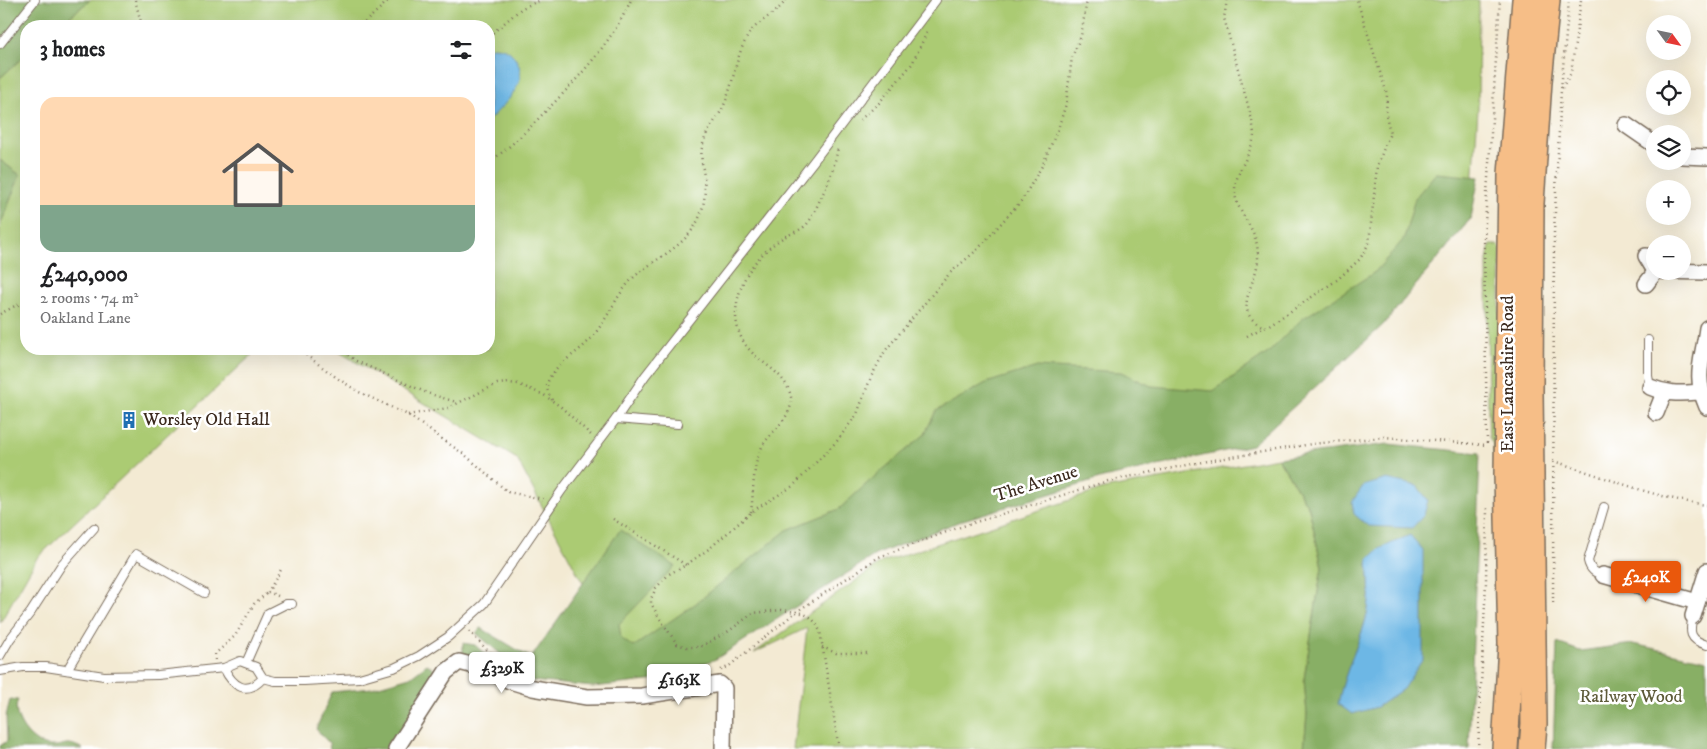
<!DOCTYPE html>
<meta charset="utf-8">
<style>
:root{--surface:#fff;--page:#f2f2f2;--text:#202124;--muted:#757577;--line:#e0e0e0;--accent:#ea580c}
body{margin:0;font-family:"IM FELL DW Pica",serif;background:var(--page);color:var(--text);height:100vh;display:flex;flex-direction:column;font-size:19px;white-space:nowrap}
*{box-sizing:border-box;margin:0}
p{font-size:16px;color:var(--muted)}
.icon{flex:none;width:28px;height:28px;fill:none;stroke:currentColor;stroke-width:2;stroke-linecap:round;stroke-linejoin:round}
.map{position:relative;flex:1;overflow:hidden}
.details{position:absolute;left:20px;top:20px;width:475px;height:335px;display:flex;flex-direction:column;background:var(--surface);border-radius:20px;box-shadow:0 5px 20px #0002}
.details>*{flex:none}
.needle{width:32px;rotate:123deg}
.fabs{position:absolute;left:1646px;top:15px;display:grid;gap:10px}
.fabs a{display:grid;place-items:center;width:45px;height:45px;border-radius:50%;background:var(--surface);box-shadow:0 5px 20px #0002;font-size:25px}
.price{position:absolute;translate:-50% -42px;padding:0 11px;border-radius:5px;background:#fff;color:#222;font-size:16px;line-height:32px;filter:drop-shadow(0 1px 2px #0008)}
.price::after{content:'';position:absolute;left:50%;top:30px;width:15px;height:11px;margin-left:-8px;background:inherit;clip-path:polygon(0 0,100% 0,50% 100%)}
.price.on{background:var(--accent);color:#fff}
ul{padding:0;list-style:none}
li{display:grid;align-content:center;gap:10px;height:265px;padding:0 20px}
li+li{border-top:1px solid var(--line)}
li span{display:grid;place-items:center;height:155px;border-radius:15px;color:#555}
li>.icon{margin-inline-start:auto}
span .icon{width:90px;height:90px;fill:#fffc;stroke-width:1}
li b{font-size:21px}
h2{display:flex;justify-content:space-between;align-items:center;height:60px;padding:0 20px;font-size:21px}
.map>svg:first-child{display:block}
</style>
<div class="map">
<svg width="1707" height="749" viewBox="0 0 1707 749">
<rect width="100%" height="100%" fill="#fff"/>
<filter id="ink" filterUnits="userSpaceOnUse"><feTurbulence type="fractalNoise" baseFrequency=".02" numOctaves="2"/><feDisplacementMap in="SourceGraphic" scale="10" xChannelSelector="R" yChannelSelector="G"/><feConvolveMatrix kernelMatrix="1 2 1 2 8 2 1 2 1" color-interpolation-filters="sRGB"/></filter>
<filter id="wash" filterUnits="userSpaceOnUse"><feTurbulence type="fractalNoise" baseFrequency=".0096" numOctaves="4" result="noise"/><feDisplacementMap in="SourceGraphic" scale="20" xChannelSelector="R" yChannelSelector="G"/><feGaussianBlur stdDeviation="1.12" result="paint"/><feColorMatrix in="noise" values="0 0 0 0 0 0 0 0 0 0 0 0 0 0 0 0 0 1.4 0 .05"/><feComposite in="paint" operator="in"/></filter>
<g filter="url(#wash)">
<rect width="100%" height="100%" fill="#f3ead3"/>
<g fill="#abcb73" stroke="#737a48">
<path d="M90,0H1479L1478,109L1471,218L1383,325L1019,477L622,657L517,459L336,350L312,349H489V26H59Z"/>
<path d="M26,55V349H258L37,558L0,623V226L20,175L0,160V78Z"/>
<path d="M1491,245H1498L1501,248L1496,467L1494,466L1493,444L1489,437L1488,411L1487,261L1489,249Z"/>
<path d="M1278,458L1309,508L1322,567L1304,679L1307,714L1304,749H793L807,628L754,653L882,562L1104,489Z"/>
</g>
<g fill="#88af65" stroke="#626c42" fill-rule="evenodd">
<path d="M0,0H90L59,26H26V55L0,78Z"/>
<path d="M0,160L20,175L0,226Z"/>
<path d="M1436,173L1479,177L1471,218L1383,325L1252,445L1103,478L963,520L875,555L716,659L657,680L593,687L532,681L476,633L481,628L531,658L620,530L675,566L619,624L621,638L633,647L695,604L787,530L839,509L873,478L924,435L936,411L986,383L1037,367L1121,372L1151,386L1213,391L1268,353L1302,319L1375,272L1404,239L1415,198Z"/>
<path d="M1388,444L1480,453L1469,749H1304L1307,714L1304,679L1322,567L1309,508L1278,458ZM1368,560L1403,689L1339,704C1344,671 1359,646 1367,615C1371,597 1369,578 1368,560Z"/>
<path d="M463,643L475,645L487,656L481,663L463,658Z"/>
<path d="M1557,643L1580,651L1633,644L1707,660V749H1553Z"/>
<path d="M427,664L439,672L391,749H330L329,743L316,729L332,692L372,688L410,677Z"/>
<path d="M10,700H18C10,717 32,746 50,746C67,747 64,739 83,749H0V746L7,741L6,716Z"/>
</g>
<g fill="#6db7e5" stroke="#547082">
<path d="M492,47C503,47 510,50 515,58C532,82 504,104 489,120V48Z"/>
<path d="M1387,479L1417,486L1428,500L1424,515L1412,528L1368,526L1354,514L1352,502L1363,486Z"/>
<path d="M1410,535L1423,550V659L1403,689L1377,707L1352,714L1338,704C1344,672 1359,645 1367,615C1371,597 1369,578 1368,560L1379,549Z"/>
</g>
</g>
<g filter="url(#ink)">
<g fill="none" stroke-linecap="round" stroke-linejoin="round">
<g stroke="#7b6d5d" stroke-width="10">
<g id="service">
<path d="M0,44L35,0"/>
<path d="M1648,340V376L1650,387"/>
<path d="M616,419L645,376L813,162L936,0"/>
<path d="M1603,575C1595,573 1590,570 1588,561L1604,507"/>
<path d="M1693,616C1689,632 1689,640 1707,645"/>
<path d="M0,656L10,639L31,612L62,564L94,528"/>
<path d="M246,663L268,613L286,604H292"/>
<path d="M224,668C233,687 247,696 263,678"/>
<path d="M67,670L136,554L204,593"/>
<path d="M0,671L23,667H46L104,676L158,675L224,668L240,661L256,667L263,678L275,681H304L359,678L394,668L419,656L448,637L484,604L562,490L616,419L678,424"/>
</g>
</g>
<g stroke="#7b6d5d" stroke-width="18">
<g id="minor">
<path d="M1626,125L1655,145"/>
<path d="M1682,156L1707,157"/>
<path d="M1646,256L1655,271"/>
<path d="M1655,271L1707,272"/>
<path d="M1646,284L1656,271"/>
<path d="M1707,328C1703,360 1693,375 1707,407"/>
<path d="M1650,387C1669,395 1682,393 1702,392"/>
<path d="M1656,413L1664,393"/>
<path d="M1603,575L1697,602"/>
<path d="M1693,616L1707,571"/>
<path d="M396,749L446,672L459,662L482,668L510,681L533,688L587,697L642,696L720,684L724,688L723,749"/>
</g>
</g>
<g stroke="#7b6d5d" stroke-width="28">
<g id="trunk">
<path d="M1505,749L1511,644L1507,475L1511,174L1525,0"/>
<path d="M1532,749L1534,724L1530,392L1531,203L1539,81L1547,0"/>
</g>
</g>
<g stroke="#7b6d5d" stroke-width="2.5" stroke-dasharray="1 4" stroke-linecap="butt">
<path d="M135,0L142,26"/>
<path d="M1227,0L1224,18L1253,124C1253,127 1254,132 1254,135C1252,154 1236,170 1235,189C1234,208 1250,221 1255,238C1257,243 1258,250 1258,257C1259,282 1228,311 1264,327L1269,325L1288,313L1337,280L1360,259L1369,243L1377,166L1390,133L1386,115L1387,94L1357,0"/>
<path d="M361,26L389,0"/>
<path d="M489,36L522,8L541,0"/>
<path d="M1562,88L1571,73L1581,0"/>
<path d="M860,120L879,103L912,64L928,30"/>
<path d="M489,162C508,149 525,133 541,116C575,82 611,44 631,0"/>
<path d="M0,314L15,306L26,302"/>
<path d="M1247,336L1264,327"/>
<path d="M298,349L337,378L359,392L408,415L465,455L508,492L543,499"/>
<path d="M340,349L356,361L427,393L456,402"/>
<path d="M552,400C548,393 545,387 549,379C557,362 581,352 592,337C608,319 616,295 633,278C650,262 674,252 689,234C705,215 707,193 703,170C702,162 700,152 703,144C706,131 715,122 721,111C735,86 734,53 752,30C762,19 777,13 786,0"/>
<path d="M408,415L448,408L497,384L509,383L518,384L544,395L561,407L591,435"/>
<path d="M1487,443L1484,238L1500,0"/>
<path d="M1553,461C1604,476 1653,498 1707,505"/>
<path d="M751,512C754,490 752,465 763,445C772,430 794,416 791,397C788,381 775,371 763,362C737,343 730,319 741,288C748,267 765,249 784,237C792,233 802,230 807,224C812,218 815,211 818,204C828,184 834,169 838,147"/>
<path d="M613,519L686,565"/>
<path d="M278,596L268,592L282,568"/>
<path d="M1553,603L1554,232L1561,90L1569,0"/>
<path d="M469,631L487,650L497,658"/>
<path d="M822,647L836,653H870"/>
<path d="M215,660V654L235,636L254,604L268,592"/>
<path d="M721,670L728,667L796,612L879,557L963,526L1108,481L1207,461L1312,444L1384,437L1487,445"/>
<path d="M838,743L820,631L816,623L810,617L802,613L782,610L753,613L729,631L700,647H686L677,644L658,616L651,603V599L656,588L669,574L686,565L710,548L754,510L793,486L837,441L857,414L871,377L885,351L950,273L978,249L1022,200L1042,166L1058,129L1066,104L1072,57L1081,36L1087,0"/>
<path d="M1478,749L1486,582L1487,506"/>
</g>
<use href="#service" stroke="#fff" stroke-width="8"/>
<use href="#minor" stroke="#fff" stroke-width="15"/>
<use href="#trunk" stroke="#f6be87" stroke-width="25"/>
</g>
</g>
<defs>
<g id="building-bare" transform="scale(1.35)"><path d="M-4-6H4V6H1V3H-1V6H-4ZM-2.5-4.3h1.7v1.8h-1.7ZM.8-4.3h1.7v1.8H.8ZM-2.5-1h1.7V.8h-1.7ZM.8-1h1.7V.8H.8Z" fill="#1f6fb2" stroke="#fff" stroke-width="2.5" paint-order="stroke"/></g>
</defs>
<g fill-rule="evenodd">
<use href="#building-bare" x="129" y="420"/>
</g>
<g text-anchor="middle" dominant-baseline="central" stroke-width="5" stroke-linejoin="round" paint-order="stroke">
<g font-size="18" fill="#3b2a1e" stroke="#fff">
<text transform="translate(1508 374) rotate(-90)">East Lancashire Road</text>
<text transform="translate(1036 484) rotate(-17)">The Avenue</text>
</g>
<g font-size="18" fill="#3b2a1e" stroke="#fff" text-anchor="start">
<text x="143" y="420">Worsley Old Hall</text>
</g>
<g font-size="18" fill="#5d5a38" stroke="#fff">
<text x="1631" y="697">Railway Wood</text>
</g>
</g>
</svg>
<div class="fabs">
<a><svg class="needle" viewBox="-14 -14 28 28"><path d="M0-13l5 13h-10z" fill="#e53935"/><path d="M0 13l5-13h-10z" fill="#757577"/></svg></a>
<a><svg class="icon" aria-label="locate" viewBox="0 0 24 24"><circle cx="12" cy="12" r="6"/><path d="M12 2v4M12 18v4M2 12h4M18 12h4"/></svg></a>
<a><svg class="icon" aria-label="layers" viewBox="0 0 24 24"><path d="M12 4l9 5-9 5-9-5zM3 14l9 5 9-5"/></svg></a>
<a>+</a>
<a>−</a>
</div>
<b class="price on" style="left:1646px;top:603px">£240K</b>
<b class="price" style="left:502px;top:694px">£329K</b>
<b class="price" style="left:679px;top:706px">£163K</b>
<section class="details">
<h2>3 homes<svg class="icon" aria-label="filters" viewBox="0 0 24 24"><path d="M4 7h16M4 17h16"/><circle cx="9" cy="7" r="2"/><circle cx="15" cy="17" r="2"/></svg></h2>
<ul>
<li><span style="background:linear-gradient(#ffd9b3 70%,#7fa58c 0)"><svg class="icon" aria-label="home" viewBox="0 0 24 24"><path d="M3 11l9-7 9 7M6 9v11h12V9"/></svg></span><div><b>£240,000</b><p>2 rooms · 74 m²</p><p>Oakland Lane</p></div></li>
</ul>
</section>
</div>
